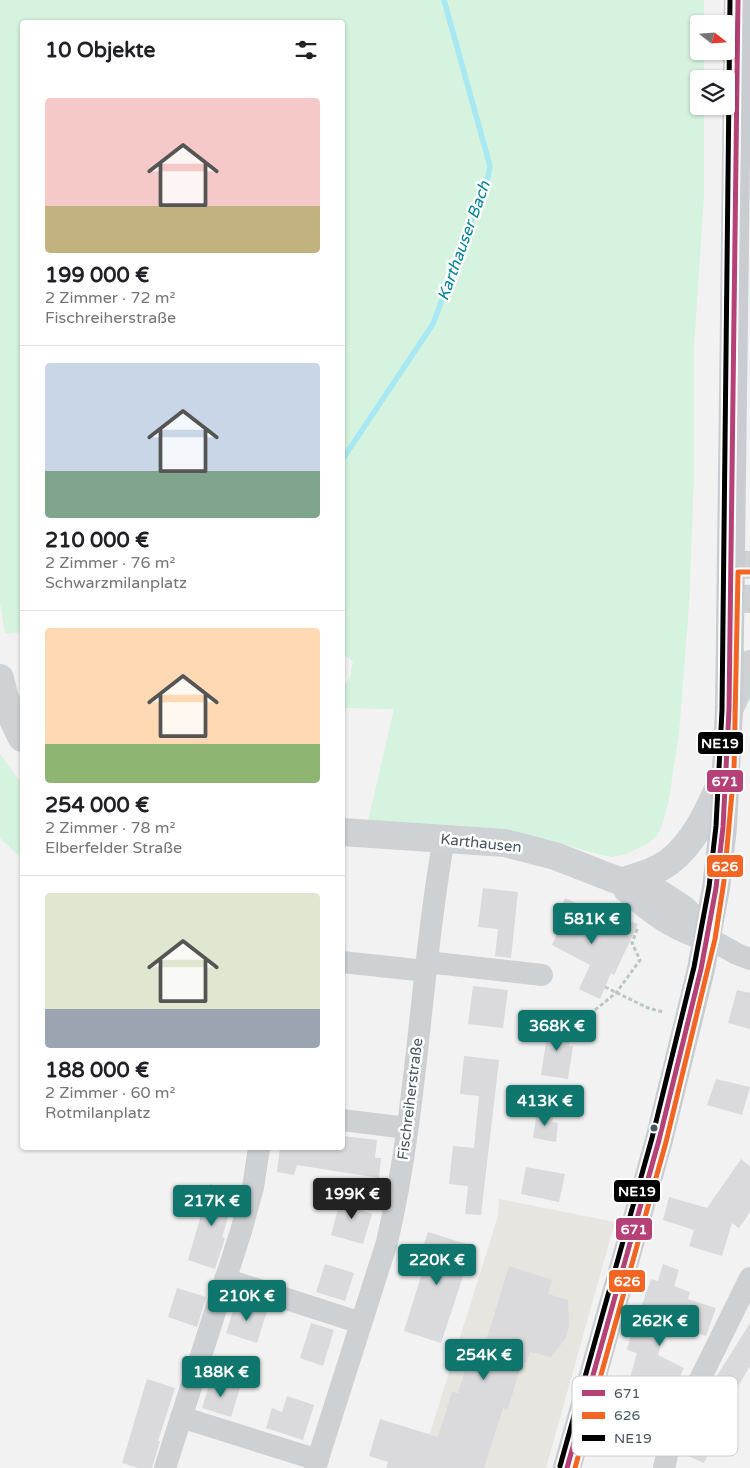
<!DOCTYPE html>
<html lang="de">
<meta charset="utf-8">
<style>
:root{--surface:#fff;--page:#f6f6f6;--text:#202124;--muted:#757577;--line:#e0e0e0;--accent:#0f766e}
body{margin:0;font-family:"Varela Round",sans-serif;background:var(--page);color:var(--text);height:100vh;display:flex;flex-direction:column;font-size:19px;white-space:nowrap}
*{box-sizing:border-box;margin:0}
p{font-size:16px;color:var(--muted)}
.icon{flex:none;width:28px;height:28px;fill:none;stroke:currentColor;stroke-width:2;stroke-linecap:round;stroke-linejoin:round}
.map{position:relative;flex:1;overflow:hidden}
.drawer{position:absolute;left:20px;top:20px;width:325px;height:1130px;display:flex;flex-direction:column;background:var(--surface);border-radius:5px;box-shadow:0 1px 4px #0004}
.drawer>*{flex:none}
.needle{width:32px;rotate:107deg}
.buttons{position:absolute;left:690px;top:15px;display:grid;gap:10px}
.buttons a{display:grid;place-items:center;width:45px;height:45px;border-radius:5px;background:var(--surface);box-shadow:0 1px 4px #0004;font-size:25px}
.price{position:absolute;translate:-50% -42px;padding:0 11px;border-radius:5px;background:var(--accent);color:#fff;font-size:16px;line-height:32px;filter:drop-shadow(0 1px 2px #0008)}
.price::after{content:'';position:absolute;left:50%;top:30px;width:15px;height:11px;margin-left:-8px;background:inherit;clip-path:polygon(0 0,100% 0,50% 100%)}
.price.on{background:#222;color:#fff}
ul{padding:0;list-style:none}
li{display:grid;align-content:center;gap:10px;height:265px;padding:0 25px}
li+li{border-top:1px solid var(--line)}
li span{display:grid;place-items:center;height:155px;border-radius:5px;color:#555}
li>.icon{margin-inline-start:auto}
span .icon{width:90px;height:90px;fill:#fffc;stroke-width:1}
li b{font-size:21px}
h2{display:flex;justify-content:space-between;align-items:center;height:60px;padding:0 25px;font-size:21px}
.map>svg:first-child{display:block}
</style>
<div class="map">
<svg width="750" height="1468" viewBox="0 0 750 1468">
<rect width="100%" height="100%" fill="#f3f2f2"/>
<path fill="#e7e5e0" d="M499,1199L615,1222L546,1468H419L498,1216Z"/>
<g fill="#d5f3df">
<path d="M0,0H704V24H699V51H704V79H699V106H704V195L694,348V477L689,606L679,733L669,800L661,828L657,836L647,844L626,854L611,857L597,854L545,839L367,825L394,709L343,708V687L350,677L353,661L342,654V22H22V632L5,634L0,603Z"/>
<path d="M0,754L22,785V859L0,838Z"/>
</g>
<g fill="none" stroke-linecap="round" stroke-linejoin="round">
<path stroke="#a7e8f3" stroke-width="5.5" d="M342,460L433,324L488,177L490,166L444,0"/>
</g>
<g fill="#dadadc">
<path d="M483,888L518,892L511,958L495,956L498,929L478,927Z"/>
<path d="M565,898L589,909L584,921L613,934L621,917L638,924L614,975L611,973L600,999L579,989L590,965L552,945L561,925L554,922Z"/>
<path d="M473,986L508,990L503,1028L468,1024Z"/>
<path d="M737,990L750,993V1029L728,1023Z"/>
<path d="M544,1025L571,1030L569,1046H573L568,1079L541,1075L546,1042H542Z"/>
<path d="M464,1056L499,1060L481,1215L465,1214L468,1186L449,1184L453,1146L474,1148L479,1096L460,1094Z"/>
<path d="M716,1079L750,1087L742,1115L707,1105Z"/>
<path d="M527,1086L544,1089L541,1105L524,1102Z"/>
<path d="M537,1111L554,1114L552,1122L558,1123L556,1142L533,1138Z"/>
<path d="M342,1136L377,1140L375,1158H381L379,1178L297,1165L294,1175L277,1172L280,1148H342Z"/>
<path d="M741,1159L750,1166V1212L739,1228L732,1223L722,1256L689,1246L694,1230L663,1220L669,1197L707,1208Z"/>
<path d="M526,1167L565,1174L559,1202L521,1194Z"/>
<path d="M210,1184L236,1192L222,1237L225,1238L215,1269L188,1260Z"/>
<path d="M342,1195L365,1201L363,1211L372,1214L363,1244L331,1235Z"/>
<path d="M428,1232L473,1246L441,1343L404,1331L422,1273L415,1271Z"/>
<path d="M325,1264L354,1273L345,1301L316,1292Z"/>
<path d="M663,1264L679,1270L674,1286L690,1292L688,1299L716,1308L706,1336L667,1323L658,1355L684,1368L662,1413H665L657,1438L632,1430L639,1410L627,1406L635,1383L629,1381L637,1353L627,1350L636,1315L638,1316L651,1279L658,1281Z"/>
<path d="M509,1266L552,1280L548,1294L568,1300L569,1325L566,1338L551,1357L530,1352L526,1363L522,1362L508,1409L503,1408L484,1468H386L388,1462L369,1456L380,1419L438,1437L452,1392L458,1393L469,1358L480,1361Z"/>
<path d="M177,1288L206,1297L197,1327L168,1317Z"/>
<path d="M236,1302L267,1311L257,1343L226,1333Z"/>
<path d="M311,1323L334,1330L323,1366L300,1358Z"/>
<path d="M750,1323V1366L737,1388L704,1463L681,1453L682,1450L715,1379Z"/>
<path d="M147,1379L175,1388L158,1441H160L152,1468H138L122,1463Z"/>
<path d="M211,1379L240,1388L231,1417L202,1408Z"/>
<path d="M287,1396L314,1405L303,1440L266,1428L272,1408L282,1412Z"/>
</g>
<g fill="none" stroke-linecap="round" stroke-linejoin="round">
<g stroke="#bac8c2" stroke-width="3" stroke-dasharray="4 2.5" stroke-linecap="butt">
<path d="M613,917L619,914L622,915"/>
<path d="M605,987L648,1008L663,1012"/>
<path d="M556,1023L574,1027L616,993L640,960L632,943L638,927"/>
</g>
<g stroke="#ced1d3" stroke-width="22">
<path d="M708,938L737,954L750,959"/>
<path d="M342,962L426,971"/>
<path d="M427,962L542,975"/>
<path d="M342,1120L407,1128"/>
<path d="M225,1279L361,1323"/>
<path d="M181,1417L318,1460"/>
<path d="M165,1468L241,1231L253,1187L259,1148"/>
<path d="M315,1468L387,1242C418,1110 420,972 444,838"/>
<path d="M664,1468L671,1438L750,1278"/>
</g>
<g stroke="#ced2d4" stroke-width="28">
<path d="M731,564L750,565"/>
<path d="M731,598L750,599"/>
<path d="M0,678C4,699 12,719 22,738"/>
<path d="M729,710L750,664"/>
<path d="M342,832L505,843L555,856L614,879L660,894L683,909L695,921L708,938"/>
<path d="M623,881C639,876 655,872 669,862C698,840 712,802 726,771"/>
<path d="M627,889C650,909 671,925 700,935"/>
</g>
<path stroke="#c9cdd1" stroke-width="28" d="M567,1468L659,1140L701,969L716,888L723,827L729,710L738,0"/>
<g stroke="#fff" stroke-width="9">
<path id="bus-1" d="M567,1468L659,1140L701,969L716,888L723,827L729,710L738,0"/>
</g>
<g stroke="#fff" stroke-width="9">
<path id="bus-2" d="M575,1468L666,1142L715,939L724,881L734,770L738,572H750"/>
</g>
<g stroke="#fff" stroke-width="9">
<path id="bus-3" d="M560,1466L652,1138L694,967L709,887L716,826L722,710L730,0"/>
</g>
<use href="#bus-1" stroke="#b54176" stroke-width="5"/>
<use href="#bus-2" stroke="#f26522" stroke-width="5"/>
<use href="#bus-3" stroke="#000" stroke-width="5"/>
</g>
<circle fill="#475660" stroke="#fff" stroke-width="2" cx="654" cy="1128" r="4.5"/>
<g text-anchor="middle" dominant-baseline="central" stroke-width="5" stroke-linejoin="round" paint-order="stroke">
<g font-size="15" fill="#475660" stroke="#fff">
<text transform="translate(481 843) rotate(6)">Karthausen</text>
<text transform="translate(410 1099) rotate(-83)">Fischreiherstraße</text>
</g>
<g font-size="16" font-style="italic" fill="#038298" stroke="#fff">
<text transform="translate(464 241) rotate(-70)">Karthauser Bach</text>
</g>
</g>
<rect x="572" y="1376" width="166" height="80" rx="8" fill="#fff" stroke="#c8cccf" stroke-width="1"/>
<rect x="582" y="1390" width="23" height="6" fill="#b54176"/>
<rect x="582" y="1412" width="23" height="7" fill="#f26522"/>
<rect x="582" y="1435" width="23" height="6" fill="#000"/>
<g font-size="14" fill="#475660">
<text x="614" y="1398">671</text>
<text x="614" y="1420">626</text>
<text x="614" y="1443">NE19</text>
</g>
<g stroke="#fff" stroke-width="2">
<rect x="697" y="731" width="47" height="24" rx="5" fill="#000"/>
<rect x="706" y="769" width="38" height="24" rx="5" fill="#b54176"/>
<rect x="706" y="854" width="38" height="24" rx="5" fill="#f26522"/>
<rect x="613" y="1179" width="48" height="24" rx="5" fill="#000"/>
<rect x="615" y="1217" width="38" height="24" rx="5" fill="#b54176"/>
<rect x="608" y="1269" width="38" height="24" rx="5" fill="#f26522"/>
</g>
<g font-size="14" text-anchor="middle" font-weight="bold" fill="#fff">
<text x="720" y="748">NE19</text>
<text x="725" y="786">671</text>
<text x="725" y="871">626</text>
<text x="637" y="1196">NE19</text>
<text x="634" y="1234">671</text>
<text x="627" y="1286">626</text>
</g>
</svg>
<div class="buttons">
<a><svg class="needle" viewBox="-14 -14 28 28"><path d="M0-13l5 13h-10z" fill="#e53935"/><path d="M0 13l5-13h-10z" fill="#757577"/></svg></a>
<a><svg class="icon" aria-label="layers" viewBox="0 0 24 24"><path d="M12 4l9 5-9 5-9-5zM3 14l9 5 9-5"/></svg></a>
</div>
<b class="price" style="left:592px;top:945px">581K €</b>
<b class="price" style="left:557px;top:1052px">368K €</b>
<b class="price" style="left:545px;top:1127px">413K €</b>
<b class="price on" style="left:352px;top:1220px">199K €</b>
<b class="price" style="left:212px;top:1227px">217K €</b>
<b class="price" style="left:437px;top:1286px">220K €</b>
<b class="price" style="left:247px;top:1322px">210K €</b>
<b class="price" style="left:660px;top:1347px">262K €</b>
<b class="price" style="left:484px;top:1381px">254K €</b>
<b class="price" style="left:221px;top:1398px">188K €</b>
<section class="drawer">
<h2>10 Objekte<svg class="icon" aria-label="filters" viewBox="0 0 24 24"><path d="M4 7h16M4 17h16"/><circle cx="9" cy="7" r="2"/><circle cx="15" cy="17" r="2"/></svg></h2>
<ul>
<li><span style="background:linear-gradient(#f6c9c9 70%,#c2b280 0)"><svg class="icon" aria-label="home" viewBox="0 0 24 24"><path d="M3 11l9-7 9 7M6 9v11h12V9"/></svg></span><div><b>199 000 €</b><p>2 Zimmer · 72 m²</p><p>Fischreiherstraße</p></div></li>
<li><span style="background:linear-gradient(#c9d6e8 70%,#7fa58c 0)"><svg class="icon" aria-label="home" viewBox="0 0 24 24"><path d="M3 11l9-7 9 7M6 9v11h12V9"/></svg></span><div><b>210 000 €</b><p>2 Zimmer · 76 m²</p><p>Schwarzmilanplatz</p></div></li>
<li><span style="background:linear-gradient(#ffd9b3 75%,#8fb573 0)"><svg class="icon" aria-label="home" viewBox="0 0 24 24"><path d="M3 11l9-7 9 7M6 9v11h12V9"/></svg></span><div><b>254 000 €</b><p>2 Zimmer · 78 m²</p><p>Elberfelder Straße</p></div></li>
<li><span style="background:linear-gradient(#dfe7d0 75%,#9aa5b1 0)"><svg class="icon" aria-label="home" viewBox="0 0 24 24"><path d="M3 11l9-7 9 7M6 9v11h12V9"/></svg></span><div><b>188 000 €</b><p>2 Zimmer · 60 m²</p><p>Rotmilanplatz</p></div></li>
</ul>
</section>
</div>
